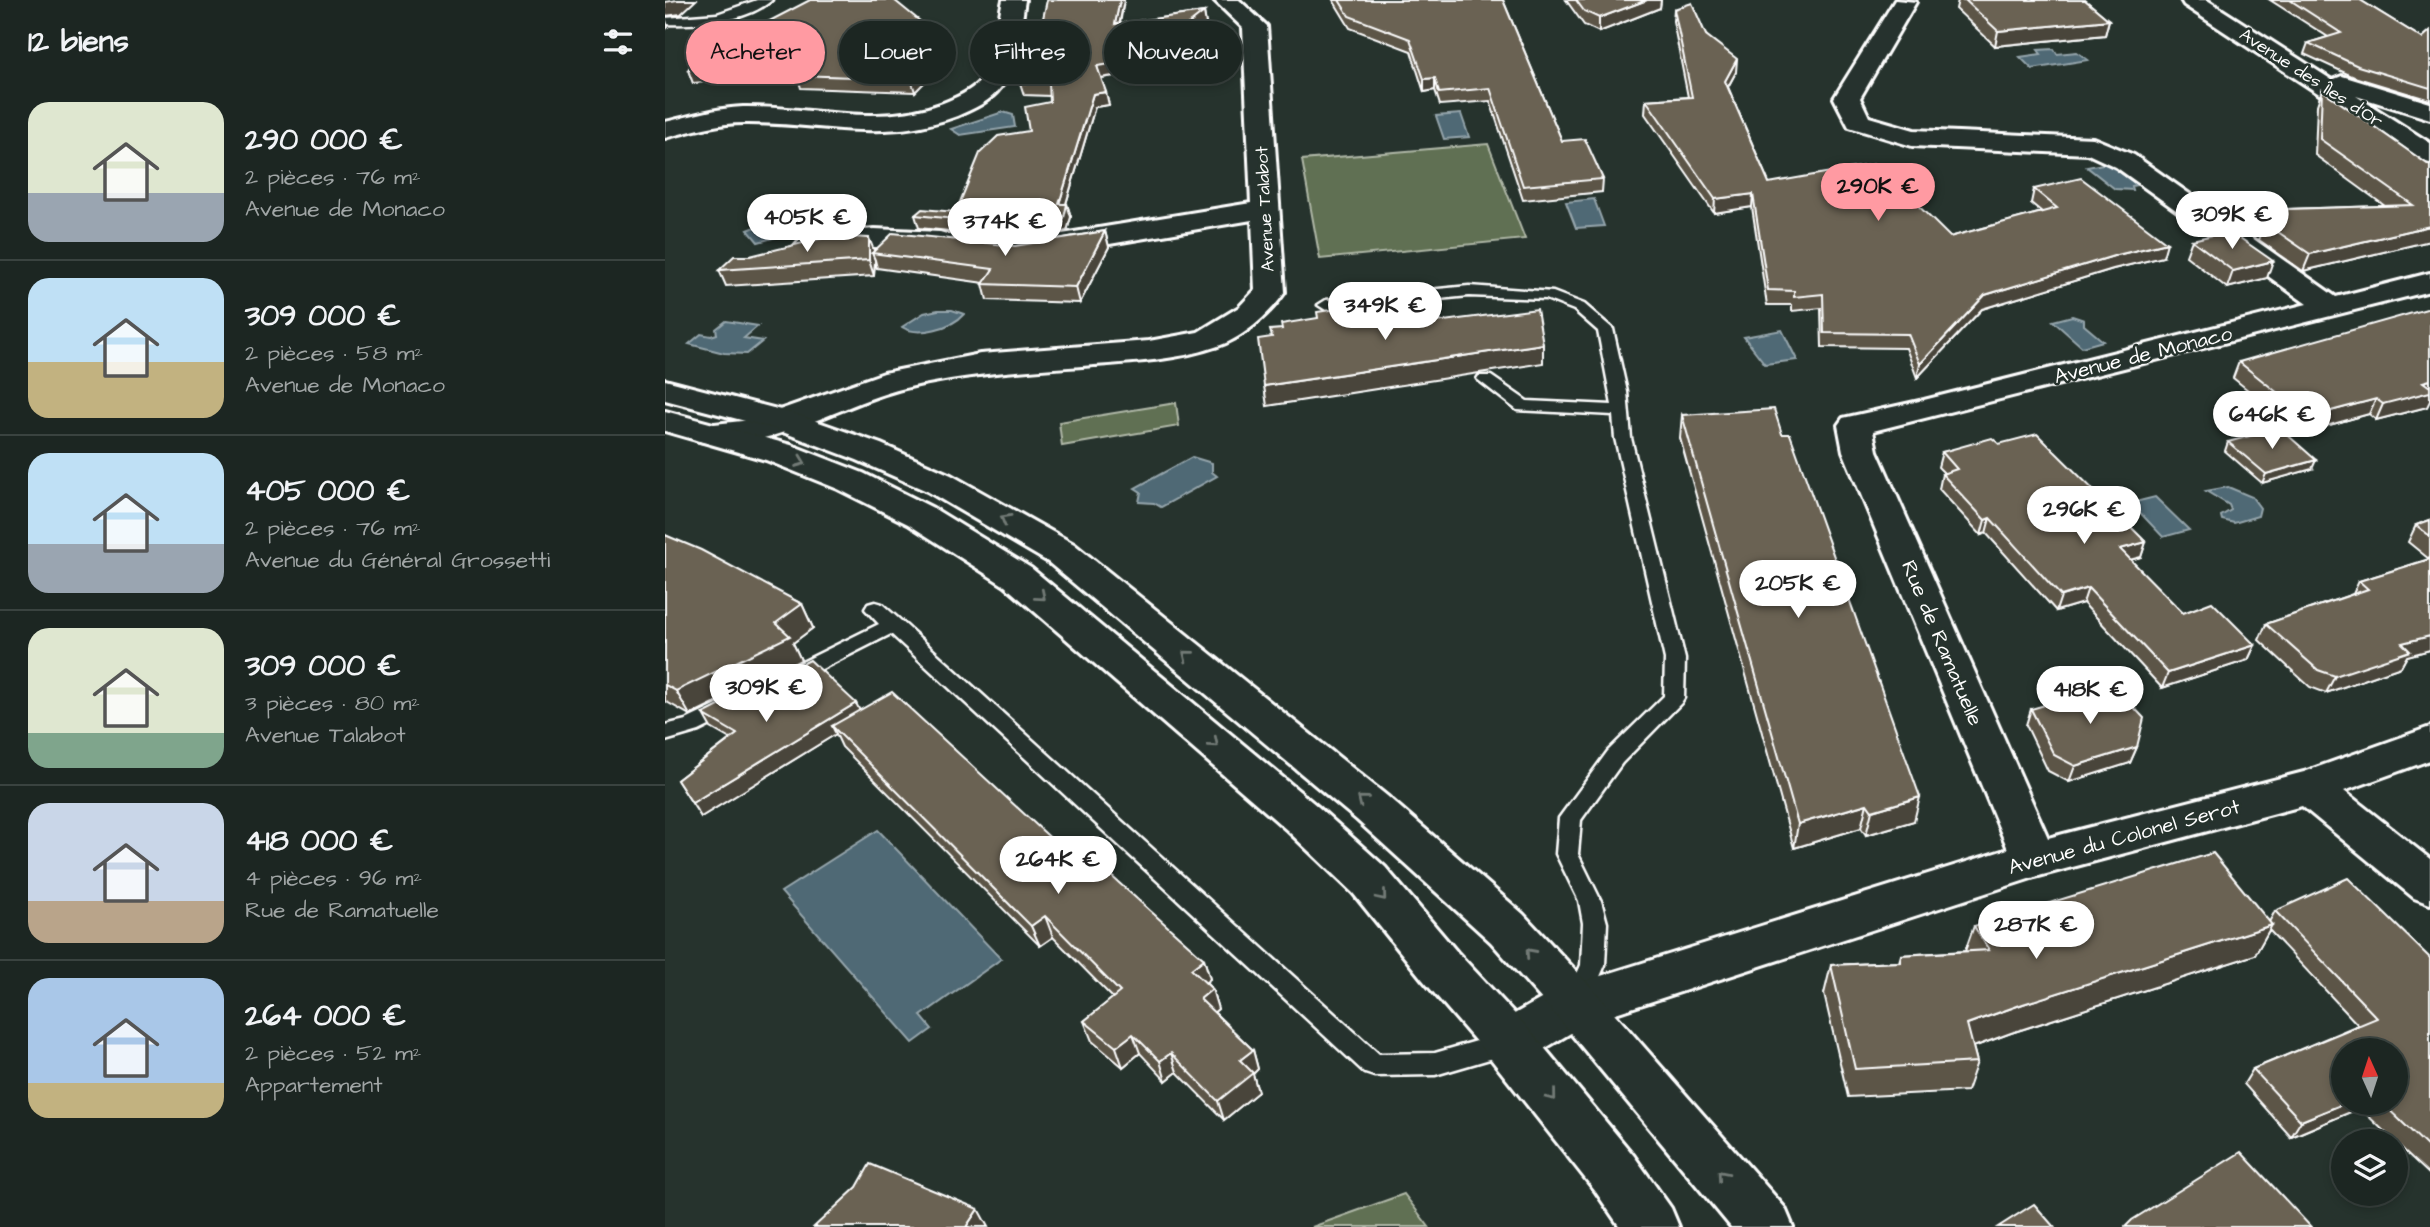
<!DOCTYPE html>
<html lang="fr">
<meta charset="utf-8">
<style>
:root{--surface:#1c2622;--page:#252e2a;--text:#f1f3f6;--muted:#a0a5a5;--line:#3a4340;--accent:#ff9aa2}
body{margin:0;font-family:"Architects Daughter",sans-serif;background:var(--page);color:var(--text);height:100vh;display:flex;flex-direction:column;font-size:26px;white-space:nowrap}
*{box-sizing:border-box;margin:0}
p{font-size:23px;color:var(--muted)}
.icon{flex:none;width:38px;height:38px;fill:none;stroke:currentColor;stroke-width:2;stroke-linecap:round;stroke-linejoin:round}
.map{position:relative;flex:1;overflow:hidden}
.sheet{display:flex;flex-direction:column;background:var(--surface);width:665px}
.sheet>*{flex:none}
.guide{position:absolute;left:21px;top:21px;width:665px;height:63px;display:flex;gap:14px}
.needle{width:46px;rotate:357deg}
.controls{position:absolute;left:1666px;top:1038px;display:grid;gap:14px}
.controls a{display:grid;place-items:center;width:77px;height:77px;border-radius:50%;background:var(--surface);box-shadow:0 4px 10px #0003,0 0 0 2px var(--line);font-size:35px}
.price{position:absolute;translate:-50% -60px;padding:0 16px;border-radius:24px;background:#fff;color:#222;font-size:23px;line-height:46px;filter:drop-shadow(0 2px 4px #0008)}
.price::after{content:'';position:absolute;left:50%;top:42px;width:21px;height:16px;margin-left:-10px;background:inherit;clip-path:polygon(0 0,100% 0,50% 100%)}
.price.current{background:var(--accent);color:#111}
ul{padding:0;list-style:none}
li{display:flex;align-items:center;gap:21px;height:175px;padding:0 28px}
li+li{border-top:2px solid var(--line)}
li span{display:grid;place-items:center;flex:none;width:196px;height:140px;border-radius:21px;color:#555}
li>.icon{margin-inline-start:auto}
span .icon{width:84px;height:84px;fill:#fffc;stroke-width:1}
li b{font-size:30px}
h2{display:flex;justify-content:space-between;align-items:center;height:84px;padding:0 28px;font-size:30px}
.tag{padding:0 24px;border-radius:32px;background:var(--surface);box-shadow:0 4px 10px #0003,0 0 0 2px var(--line);font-size:24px;line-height:63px}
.tag.current{background:var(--accent);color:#111}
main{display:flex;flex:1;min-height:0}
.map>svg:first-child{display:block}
</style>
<main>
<section class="sheet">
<h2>12 biens<svg class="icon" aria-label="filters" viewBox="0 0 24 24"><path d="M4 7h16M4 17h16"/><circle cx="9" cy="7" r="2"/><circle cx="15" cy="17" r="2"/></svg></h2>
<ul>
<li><span style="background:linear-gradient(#dfe7d0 65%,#9aa5b1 0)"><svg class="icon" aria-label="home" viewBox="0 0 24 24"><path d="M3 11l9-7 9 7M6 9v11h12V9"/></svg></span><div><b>290 000 €</b><p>2 pièces · 76 m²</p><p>Avenue de Monaco</p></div></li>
<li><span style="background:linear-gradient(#bfe0f5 60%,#c2b280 0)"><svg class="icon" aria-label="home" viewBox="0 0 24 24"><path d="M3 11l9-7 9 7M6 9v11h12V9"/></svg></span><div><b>309 000 €</b><p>2 pièces · 58 m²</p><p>Avenue de Monaco</p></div></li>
<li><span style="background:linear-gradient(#bfe0f5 65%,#9aa5b1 0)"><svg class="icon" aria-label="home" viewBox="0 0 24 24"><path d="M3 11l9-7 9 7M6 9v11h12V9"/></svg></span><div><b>405 000 €</b><p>2 pièces · 76 m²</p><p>Avenue du Général Grossetti</p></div></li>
<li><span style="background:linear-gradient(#dfe7d0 75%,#7fa58c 0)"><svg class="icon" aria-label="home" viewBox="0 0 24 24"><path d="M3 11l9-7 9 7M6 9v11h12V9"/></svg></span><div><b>309 000 €</b><p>3 pièces · 80 m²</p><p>Avenue Talabot</p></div></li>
<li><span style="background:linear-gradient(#c9d6e8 70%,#b9a48a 0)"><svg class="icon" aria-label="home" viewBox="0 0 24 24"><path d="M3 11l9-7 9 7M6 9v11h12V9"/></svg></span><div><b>418 000 €</b><p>4 pièces · 96 m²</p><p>Rue de Ramatuelle</p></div></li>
<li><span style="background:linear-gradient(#a9c7e8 75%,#c2b280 0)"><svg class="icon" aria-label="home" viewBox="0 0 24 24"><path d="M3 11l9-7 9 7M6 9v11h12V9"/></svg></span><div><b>264 000 €</b><p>2 pièces · 52 m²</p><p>Appartement</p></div></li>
</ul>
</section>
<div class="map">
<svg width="1765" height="1227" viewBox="0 0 1765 1227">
<rect width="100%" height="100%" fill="#26332d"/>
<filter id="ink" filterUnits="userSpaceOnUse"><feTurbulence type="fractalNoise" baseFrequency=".0143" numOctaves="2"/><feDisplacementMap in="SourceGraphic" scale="14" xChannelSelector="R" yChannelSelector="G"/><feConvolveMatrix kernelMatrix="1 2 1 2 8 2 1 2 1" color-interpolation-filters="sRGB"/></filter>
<g filter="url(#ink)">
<g fill="#607052" stroke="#b0b8a8" stroke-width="2">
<path d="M823,144L860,239L655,259L637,160Z"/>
<path d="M511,403L514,426L397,446L394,422Z"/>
<path d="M739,1194L764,1227H647Z"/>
</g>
<g fill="#4f6974" stroke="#95a5ac" stroke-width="2">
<path d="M1389,49L1392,54L1412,52L1423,60L1367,69L1355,57L1376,54L1373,50Z"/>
<path d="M338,112L348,115L350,127L295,135L286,129Z"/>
<path d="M796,114L804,137L779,139L771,116Z"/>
<path d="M1443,163L1472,185L1467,186L1468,190L1450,189L1422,167Z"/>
<path d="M929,199L939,226L911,228L901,202Z"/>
<path d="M129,210L159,224L93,242L83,230L103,222L106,216Z"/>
<path d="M273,310H287L299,314C287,328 253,337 237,327L259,313Z"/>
<path d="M1407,316L1419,320V325L1438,341L1417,347L1388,321Z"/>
<path d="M61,321L93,326L79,338L98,341L82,354L59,353L24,344L36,334L46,336L52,334L51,329Z"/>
<path d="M1117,330L1132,360L1100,364L1079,337Z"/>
<path d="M527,457L547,463V472L552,476L496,507L489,503L474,502L476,492L470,488Z"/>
<path d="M1563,487L1587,497L1595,508L1593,516L1569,523L1557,520L1556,516L1566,510L1564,505L1541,491Z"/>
<path d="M1490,497L1524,530L1498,537L1466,503Z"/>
<path d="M213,830L336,959L256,1016L267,1029L248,1043L116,892Z"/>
</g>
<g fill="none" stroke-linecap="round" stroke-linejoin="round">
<g stroke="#fff" stroke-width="5">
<g id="lane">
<path d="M92,0H107C80,23 33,25 0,24V18L52,14Z"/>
<path d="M804,286L888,292L919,304L948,329L962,392L966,438L1020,659L1019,698L1016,703L957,763L916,820L913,854L936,901L942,923L940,965L920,1011L911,1014L902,1011L899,1003L916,965L918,923L914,901L891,854L894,818L943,751L999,696L1000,659L950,438L948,415L852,410L812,379L814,376H826L862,401L947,405L933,331L909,310L881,299L804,296L661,310L653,305L661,300Z"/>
<path d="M210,602L217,604L235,620L714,1054L770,1053L843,1032L852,1035L855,1043L852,1051L770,1075L709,1076L700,1073L226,634L133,681L126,683L119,681L116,676L119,671L214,624L200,609L203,604Z"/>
<path d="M65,699L72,702L75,707L72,712L34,731L0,741V725L21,720Z"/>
</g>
</g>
<g stroke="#fff" stroke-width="6">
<g id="street">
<path d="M338,0H360C355,29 355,63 336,87C326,101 308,109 292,116C218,144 154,122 79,123C52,123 26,131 0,138V122C26,116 52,108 78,107C146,106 213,128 278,103C291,98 306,91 315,81C332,62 332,24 338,0Z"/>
<path d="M549,0H574L602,26L620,292C604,315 577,339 550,347C512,360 469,362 429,365C366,370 302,373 240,388C175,403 99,457 31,440L26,433L31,426L86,420L219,373L315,354L484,341L533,332L574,307L590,290L587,220L391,253L381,250L377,244L381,238L391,235L586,203L578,28Z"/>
<path d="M1230,0L1251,2L1195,98L1204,117L1249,130L1428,138L1469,155L1671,297L1765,273V291L1208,431L1212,451L1383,838L1639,772L1765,727V760L1679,791L1765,859V904L1749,898L1637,806L1370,877L926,1021L862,1059L844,1065L826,1059L819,1043L826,1027L894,989L1343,849L1178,451L1173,425L1178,418L1259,400L1642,304L1451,167L1423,154L1247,146L1184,127L1169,98Z"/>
<path d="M1516,0H1542L1667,80L1677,76L1765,103V119L1691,96L1765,143V163L1756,161L1519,5Z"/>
<path d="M209,229L275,232L285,235L289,241L285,247L275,250L209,247L144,256L134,253L129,247L134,241L177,232Z"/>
</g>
</g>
<g stroke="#fff" stroke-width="6">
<g id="secondary">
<path d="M0,380L131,414L216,444L286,475L409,544L722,796L858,914L928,989L1120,1208L1128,1227H1066L894,1019L826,942L692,820L383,562L262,491L192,460L107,428L0,400Z"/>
<path d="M0,411L126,445L198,473L268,508L366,568L652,806L720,867L792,952L862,1027L969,1156L1006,1208L1014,1227H955L931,1192L826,1059L758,980L688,893L622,830L340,586L243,524L173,489L101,460L0,431Z"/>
</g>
</g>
<use href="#lane" fill="#26332d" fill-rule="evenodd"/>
<use href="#street" fill="#26332d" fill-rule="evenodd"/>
<use href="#secondary" fill="#26332d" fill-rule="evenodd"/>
</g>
<g fill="#5b5447" stroke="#fff" stroke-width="2" fill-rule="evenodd">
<path d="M459,0L455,24L539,12L541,24L481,71L436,78L444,105L430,107L401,204H402L406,217L402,231L355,238L254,228L250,215L291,212L364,131L385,102V96L359,95L355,83L374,37Z"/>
<path d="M668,0H838L897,141L938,179L937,192L858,200L825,101L775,105L770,90L759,92L746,51L685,28Z"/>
<path d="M901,0H996L995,8L934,32L919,25Z"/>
<path d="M1293,0H1420L1444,20L1440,35L1330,46L1291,9Z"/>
<path d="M1605,0H1695L1757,38L1765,31V100L1689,77L1639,54L1643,43L1663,37Z"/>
<path d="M1009,9L1041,35L1071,72L1063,87L1104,183L1285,237L1377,212L1366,203L1369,189L1498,257L1448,269L1317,309L1252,378L1241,348L1157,347L1156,308L1127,311V305H1102L1087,207L1049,213L980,114L981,100L1023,97L1008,21Z"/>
<path d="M286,55L250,92L136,88L132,75L133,74L28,83L23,70Z"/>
<path d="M1657,90L1765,166V241L1638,271L1594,240L1597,232L1587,226L1593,210L1720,206L1650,155L1652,105Z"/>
<path d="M440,231L444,247L415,303L322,300L318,284L319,283L212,268L210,260L209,276L61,286L54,270L209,251L350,246Z"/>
<path d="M1527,240L1602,278L1562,288L1521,256Z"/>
<path d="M1574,362L1762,407L1711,420L1704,414L1636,433L1568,378Z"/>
<path d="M1017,415L1249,821L1201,835L1196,828L1129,848L1015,438Z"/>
<path d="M1563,442L1647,469L1597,483L1560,451Z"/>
<path d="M1334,444L1481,542L1476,557L1465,560L1518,613L1590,645L1583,660L1497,688L1418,603L1391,611L1321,533L1316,535L1274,489L1277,474L1279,473L1273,467L1277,452Z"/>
<path d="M1765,520V650L1742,656L1736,667L1661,693L1645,687L1594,640L1601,624L1688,594L1694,581L1764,559L1743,542L1751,525Z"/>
<path d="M0,535L137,604L148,628L128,643L136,660L25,715L0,701Z"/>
<path d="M1366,709L1472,747L1465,763L1404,782L1383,771L1361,725Z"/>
<path d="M195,710L539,959L545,979L540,982L547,989L553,1009L549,1012L588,1050L593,1069L588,1074L593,1092L559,1120L512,1072L501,1081L475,1053L458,1067L427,1041L419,1021L448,998L388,937L375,946L177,747L171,734L36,817L12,780L65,739L46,728L38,714Z"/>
<path d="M1610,911L1765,958V1175L1731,1143V1141H1729L1695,1108L1626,1137L1579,1084L1588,1069L1693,1025L1604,930L1590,955L1346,1033L1308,1047L1312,1062L1302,1091L1183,1097L1159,994L1166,965L1234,962L1236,955L1300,951L1309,926L1604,922ZM1678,1050L1731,1102H1678Z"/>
</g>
<g fill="#4a453a" stroke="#fff" stroke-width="2">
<path d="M12,0H31L16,14L0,16V2Z"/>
<path d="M455,0H459L452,36L450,24Z"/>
<path d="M982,0H996L995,8L934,32V18Z"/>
<path d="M539,12L541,24L481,71L435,78L432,66Z"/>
<path d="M0,18L3,27L0,30Z"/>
<path d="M1444,20L1440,35L1330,46L1333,31Z"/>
<path d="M282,43L286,55L250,92L246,79Z"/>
<path d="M1072,59L1071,72L1059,94L1060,81Z"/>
<path d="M145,60L149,72L28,83L23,70Z"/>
<path d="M770,78V90L759,92V79Z"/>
<path d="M441,92L444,105L430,107L397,217L394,204L428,94Z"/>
<path d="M1088,194L1087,207L1049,213L1050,199Z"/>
<path d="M402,204L406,217L402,231L355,238L351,225Z"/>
<path d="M1765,226V241L1638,271L1645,254Z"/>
<path d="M440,231L444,247L415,303L411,287Z"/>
<path d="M204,238L210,253H207L210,260L209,276L204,260Z"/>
<path d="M1502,243L1498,257L1448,269L1317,309L1252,378L1255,364L1320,295L1452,255Z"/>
<path d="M1608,261L1602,278L1562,288L1568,271Z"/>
<path d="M878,344V363L602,406L599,386Z"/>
<path d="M1765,380V401L1762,407L1711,420L1718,404L1758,382Z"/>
<path d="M1711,399L1704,414L1636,433L1643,417Z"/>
<path d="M1651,460L1647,469L1597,483L1601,474Z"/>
<path d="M1325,518L1321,533L1316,535L1320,520Z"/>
<path d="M1481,542L1476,557L1449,564L1455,549Z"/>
<path d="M1423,588L1418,603L1391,611L1396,596Z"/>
<path d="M137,604L148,628L128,643L136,660L25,715L11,691Z"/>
<path d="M1765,636V650L1742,656L1736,667L1661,693L1670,676L1737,643Z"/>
<path d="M1590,645L1583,660L1497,688L1503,673Z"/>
<path d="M191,703L198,717L167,726L171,734L36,817L27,803Z"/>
<path d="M1472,747L1465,763L1404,782L1410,766Z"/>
<path d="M1255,797L1249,821L1201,835L1207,811Z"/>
<path d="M1202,804L1196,828L1129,848L1133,824Z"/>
<path d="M380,916L388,937L375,946L366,926Z"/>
<path d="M1607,925L1590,955L1346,1033L1292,1053L1302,1024L1358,1004Z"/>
<path d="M539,959L545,979L532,989L526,969Z"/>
<path d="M547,989L553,1009L541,1019L535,999Z"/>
<path d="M468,1034L475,1053L458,1067L451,1047Z"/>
<path d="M588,1050L593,1069L588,1074L593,1092L559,1120L553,1101L575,1060Z"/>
<path d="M506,1053L512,1072L501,1081L495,1061Z"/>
<path d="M1683,1102H1699L1695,1108L1626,1137L1636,1121Z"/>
<path d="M313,1209L323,1227H301Z"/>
</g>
<g fill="#6a6253" stroke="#fff" stroke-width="2">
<path d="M145,0H229L282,43L246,79L132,75L145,60L23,70L42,30L95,26Z"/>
<path d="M382,0H455L450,24L539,12L479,59L432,66L441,92L428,94L394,204H402L399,218L351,225L250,215L257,209L291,212L315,153L333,136L364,131L360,107L385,102L384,84L355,83L352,62L362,36L374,37Z"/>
<path d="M674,0H838L897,141L920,139L938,179L858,186L825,88L774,93L770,78L759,79L745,39L684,16Z"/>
<path d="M911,0H982L934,18L919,11Z"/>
<path d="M1300,0H1420L1444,20L1333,31Z"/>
<path d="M1625,0H1695L1757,38L1765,31V88L1693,66L1643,43L1676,33Z"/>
<path d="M1027,3L1041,35L1072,59L1060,81L1104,183L1211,164L1285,237L1392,208L1369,189L1416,178L1502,243L1452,255L1320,295L1255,364L1243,334L1159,333L1158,294L1129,297V291L1103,290L1088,194L1050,199L981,100L1027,97L1009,9Z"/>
<path d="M1657,90L1765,166V226L1645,254L1600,223L1610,221L1593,210L1748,205L1655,139Z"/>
<path d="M440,231L411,287L318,284L328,269L207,253L228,233L350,246Z"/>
<path d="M1565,231L1608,261L1568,271L1527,240Z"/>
<path d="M166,236L204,238V260L54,270L69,256H85Z"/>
<path d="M692,306L695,313L732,308L733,313L747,311L749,318L761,316L763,323L872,309L878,344L599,386L593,339L607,337L605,330L617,329L616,324L653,318L652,312Z"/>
<path d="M1765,308V380L1758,382L1765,387V392L1718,404L1711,399L1643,417L1574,362Z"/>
<path d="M1109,409L1117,434H1125L1255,797L1207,811L1202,804L1133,824L1017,415Z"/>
<path d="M1607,430H1617L1651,460L1601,474L1563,442Z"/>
<path d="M1372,434L1481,542L1455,549L1518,613L1547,602L1590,645L1503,673L1423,588L1396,596L1325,518L1320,520L1277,474L1292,469L1277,452L1327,438L1334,444Z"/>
<path d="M1765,520V536L1751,525Z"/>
<path d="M0,535L36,550L137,604L111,623L125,636L11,691L0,685Z"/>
<path d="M1765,559V636L1737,643L1745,651L1670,676L1653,670L1601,624L1703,589L1694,581Z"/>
<path d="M145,660L191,703L27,803L12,780L72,734L38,714Z"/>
<path d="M1448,685L1479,718L1472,747L1410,766L1389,755L1366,709Z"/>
<path d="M227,692L432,881L443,873L539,959L526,969L547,989L535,999L588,1050L575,1060L588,1073L553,1101L506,1053L495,1061L468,1034L451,1047L419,1021L455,992L380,916L366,926L167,726Z"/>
<path d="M1548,853L1607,925L1358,1004L1302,1024L1312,1062L1190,1069L1166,965L1236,962V955L1324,950L1309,926Z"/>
<path d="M1683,878L1765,958V1149L1716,1102H1731V1050H1678V1102H1683L1636,1121L1588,1069L1712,1018L1610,911Z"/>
<path d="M1576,1152L1646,1227H1460L1467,1220Z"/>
<path d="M205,1164L313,1209L301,1227H149L192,1187Z"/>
<path d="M1369,1204L1389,1227H1333Z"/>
</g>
<defs><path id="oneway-chevron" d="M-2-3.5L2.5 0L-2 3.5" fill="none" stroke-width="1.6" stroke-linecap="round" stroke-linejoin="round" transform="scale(1.75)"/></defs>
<g stroke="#727a76">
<use href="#oneway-chevron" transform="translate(136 462) rotate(21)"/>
<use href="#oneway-chevron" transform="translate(340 519) rotate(-150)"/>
<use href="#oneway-chevron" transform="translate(376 596) rotate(40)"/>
<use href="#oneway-chevron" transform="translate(522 655) rotate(-141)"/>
<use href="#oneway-chevron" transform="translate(549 743) rotate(40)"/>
<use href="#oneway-chevron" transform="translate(697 800) rotate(-141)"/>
<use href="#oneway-chevron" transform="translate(717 896) rotate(50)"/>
<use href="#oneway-chevron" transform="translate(865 953) rotate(-132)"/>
<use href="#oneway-chevron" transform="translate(887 1096) rotate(51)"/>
<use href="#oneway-chevron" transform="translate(1057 1175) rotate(-131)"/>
</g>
</g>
<g text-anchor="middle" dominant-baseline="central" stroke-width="5" stroke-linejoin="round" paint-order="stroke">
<g font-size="18" fill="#fff" stroke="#26332d">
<text transform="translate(1646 78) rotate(33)">Avenue des Îles d'Or</text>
<text transform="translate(600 209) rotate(-93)">Avenue Talabot</text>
</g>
<g font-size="21" fill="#fff" stroke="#26332d">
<text transform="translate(1478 355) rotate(-14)">Avenue de Monaco</text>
<text transform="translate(1277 643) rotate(67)">Rue de Ramatuelle</text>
<text transform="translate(1459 837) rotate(-15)">Avenue du Colonel Serot</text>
</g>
</g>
</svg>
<div class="controls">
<a><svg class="needle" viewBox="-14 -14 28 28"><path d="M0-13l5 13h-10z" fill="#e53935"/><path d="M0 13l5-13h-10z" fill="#a0a5a5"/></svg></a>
<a><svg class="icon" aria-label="layers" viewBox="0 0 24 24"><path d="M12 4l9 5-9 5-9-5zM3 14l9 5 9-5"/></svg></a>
</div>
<b class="price current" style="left:1213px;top:223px">290K €</b>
<b class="price" style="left:1567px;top:251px">309K €</b>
<b class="price" style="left:142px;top:254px">405K €</b>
<b class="price" style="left:340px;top:258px">374K €</b>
<b class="price" style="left:720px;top:342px">349K €</b>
<b class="price" style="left:1607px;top:451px">646K €</b>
<b class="price" style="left:1419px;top:546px">296K €</b>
<b class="price" style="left:1133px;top:620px">205K €</b>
<b class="price" style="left:101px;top:724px">309K €</b>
<b class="price" style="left:1425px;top:726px">418K €</b>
<b class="price" style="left:393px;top:896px">264K €</b>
<b class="price" style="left:1371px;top:961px">287K €</b>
<div class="guide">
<a class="tag current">Acheter</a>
<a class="tag">Louer</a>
<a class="tag">Filtres</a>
<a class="tag">Nouveau</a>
</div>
</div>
</main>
